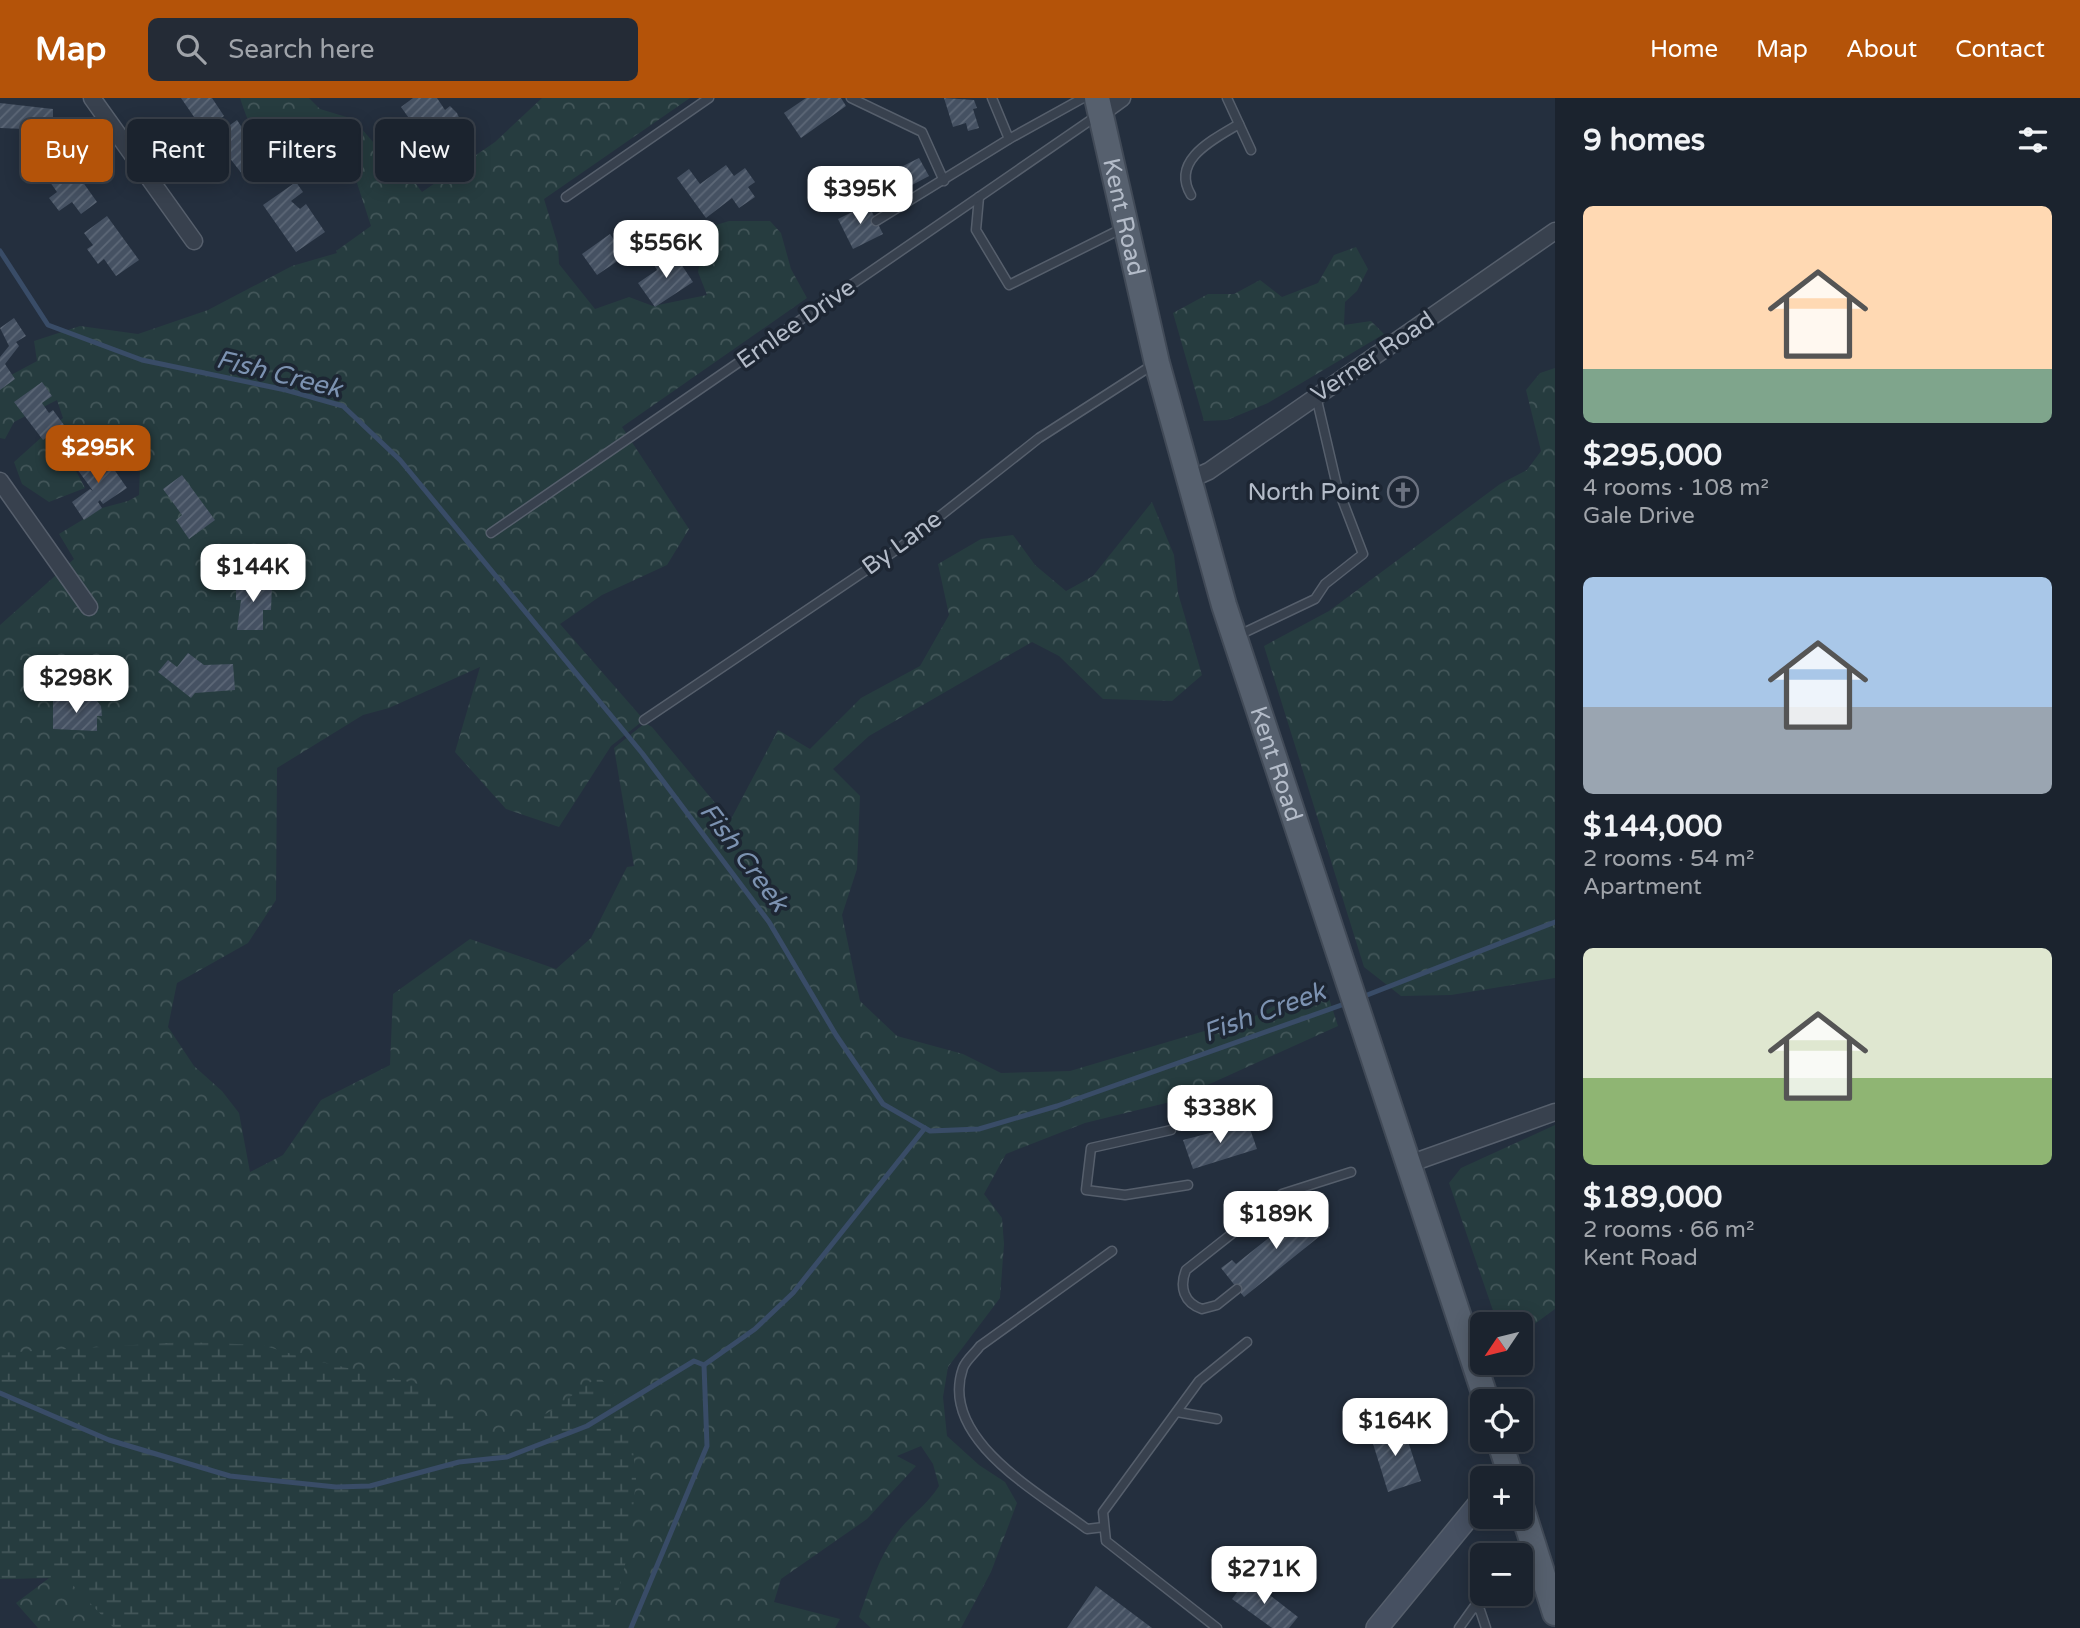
<!DOCTYPE html>
<meta charset="utf-8">
<style>
:root{--surface:#1b232e;--page:#242b36;--text:#f1f3f6;--muted:#a0a4aa;--line:#39404a;--accent:#b45309}
body{margin:0;font-family:"Varela Round",sans-serif;background:var(--page);color:var(--text);height:100vh;display:flex;flex-direction:column;font-size:26px;white-space:nowrap}
*{box-sizing:border-box;margin:0}
p{font-size:23px;color:var(--muted)}
.icon{flex:none;width:38px;height:38px;fill:none;stroke:currentColor;stroke-width:2;stroke-linecap:round;stroke-linejoin:round}
.map{position:relative;flex:1;overflow:hidden}
.side{display:flex;flex-direction:column;background:var(--surface);width:525px}
.side>*{flex:none}
.guide{position:absolute;left:21px;top:21px;width:665px;height:63px;display:flex;gap:14px}
.needle{width:46px;rotate:235deg}
.tools{position:absolute;left:1470px;top:1214px;display:grid;gap:14px}
.tools a{display:grid;place-items:center;width:63px;height:63px;border-radius:10px;background:var(--surface);box-shadow:0 4px 18px #0003,0 0 0 2px var(--line);font-size:35px}
.price{position:absolute;translate:-50% -60px;padding:0 16px;border-radius:14px;background:#fff;color:#222;font-size:23px;line-height:46px;filter:drop-shadow(0 2px 4px #0008)}
.price::after{content:'';position:absolute;left:50%;top:42px;width:21px;height:16px;margin-left:-10px;background:inherit;clip-path:polygon(0 0,100% 0,50% 100%)}
.price.active{background:var(--accent);color:#fff}
ul{padding:0;list-style:none}
li{display:grid;align-content:center;gap:14px;height:371px;padding:0 28px}
li span{display:grid;place-items:center;height:217px;border-radius:10px;color:#555}
li>.icon{margin-inline-start:auto}
span .icon{width:126px;height:126px;fill:#fffc;stroke-width:1}
li b{font-size:30px}
h2{display:flex;justify-content:space-between;align-items:center;height:84px;padding:0 28px;font-size:30px}
.pill{padding:0 24px;border-radius:10px;background:var(--surface);box-shadow:0 4px 18px #0003,0 0 0 2px var(--line);font-size:24px;line-height:63px}
.pill.active{background:var(--accent);color:#fff}
header{display:flex;align-items:center;gap:42px;box-sizing:border-box;height:98px;padding:0 35px;background:var(--accent);color:#fff}
header strong{font-size:33px}
nav{display:flex;gap:38px;margin-inline-start:auto;font-size:24px}
.search{width:490px;height:63px;background:var(--page);display:flex;align-items:center;gap:18px;box-sizing:border-box;padding:0 24px;border-radius:10px;color:var(--muted);font-size:26px}
main{display:flex;flex:1;min-height:0}
.map>svg:first-child{display:block}
</style>
<header>
<strong>Map</strong>
<div class="search"><svg class="icon" aria-label="search" viewBox="0 0 24 24"><circle cx="10" cy="10" r="6"/><path d="M15 15l6 6"/></svg>Search here</div>
<nav><a>Home</a><a>Map</a><a>About</a><a>Contact</a></nav>
</header>
<main>
<div class="map">
<svg width="1555" height="1530" viewBox="0 0 1555 1530">
<defs>
<pattern id="forest-crowns" width="20" height="18" patternUnits="userSpaceOnUse" patternTransform="scale(1.75)"><rect width="20" height="18" fill="#263c3f"/><path d="M2 6a3 3 0 1 1 6 0M12 15a3 3 0 1 1 6 0" fill="none" stroke="#435659"/></pattern>
<pattern id="wetland-marsh" width="20" height="14" patternUnits="userSpaceOnUse" patternTransform="scale(1.75)"><rect width="20" height="14" fill="#263c3f"/><path d="M1 5h8M5 5V1M11 12h8M15 12V8" fill="none" stroke="#435659"/></pattern>
<pattern id="building-hatch" width="6" height="6" patternUnits="userSpaceOnUse" patternTransform="scale(1.75)"><rect width="6" height="6" fill="#455162"/><path d="M-1 1l2-2M0 6l6-6M5 7l2-2" fill="none" stroke="#5d6877"/></pattern>
</defs>
<rect width="100%" height="100%" fill="#242f3e"/>
<g fill="url(#forest-crowns)">
<path d="M240,0H309L320,11L353,21L388,61L407,74L422,94L495,44L542,0H690L544,101L558,147L559,166L595,211L629,199L653,208L707,197L698,174L706,130L729,123H770L781,135L791,171L807,200L622,329L689,431L667,467L602,497L560,526L644,622L611,648L559,729L506,711L455,654L480,569L389,610L363,617L277,670L276,802L248,845L177,885L168,929L194,968L222,993L239,1015L250,1074L283,1057L321,1002L390,967L393,896L470,841L556,871L591,840L627,769L634,768L614,650L645,625L652,629L730,723L778,632L810,651L861,600L920,568L949,517L938,466L981,441L1013,437L1035,467L1066,493L1093,478L1152,404L1174,457L1178,495L1202,577L1172,603L1103,601L1059,558L1032,544L869,638L833,671L860,698L857,771L842,817L860,903L897,938L963,956L1001,975L1070,973L1255,918L1298,896L1325,888L1338,928L1170,1004L1085,1025L1006,1056L984,1096L1002,1120L1004,1146L1000,1200L948,1269L943,1299L947,1338L979,1367L1005,1384L1017,1405L991,1474L961,1530H871L859,1519C870,1489 879,1457 900,1431C913,1415 927,1407 939,1388L933,1366L921,1348L897,1358L916,1368L867,1421L781,1481L774,1504L840,1521L835,1530H38L16,1505L49,1480L0,1481V527L74,461L59,436L102,410L128,403L139,397L140,369L112,341L74,369L85,390L49,404L22,386L14,364L63,320L57,302L14,324L5,341L0,340V283L37,263L34,243L80,228L138,236L208,212L292,168L337,155L336,153L371,128L355,79C290,43 271,95 240,0Z"/>
<path d="M1356,149L1368,171L1357,193L1345,204L1344,227L1371,223L1384,236L1268,305L1227,322L1204,323L1173,215L1208,196H1234L1260,182L1282,199L1318,185L1334,157Z"/>
<path d="M1555,270V880L1451,897L1401,898L1364,869L1264,548L1329,513L1500,386L1527,372L1541,353L1526,292L1540,275Z"/>
<path d="M1555,1027V1211L1521,1236V1227H1498L1449,1085L1461,1070Z"/>
</g>
<path fill="url(#wetland-marsh)" d="M184,1244L262,1247L308,1261L427,1288L493,1345L549,1314L599,1278L629,1314L636,1381L629,1451L609,1530H114L65,1479L0,1481V1255Z"/>
<g fill="none" stroke-linecap="round" stroke-linejoin="round">
<g stroke="#394c67" stroke-width="5">
<path d="M0,153L48,227L142,262L286,292L343,308L400,362L642,655L769,824L836,937L883,1006L930,1033L979,1031L1057,1008L1350,904"/>
<path d="M1362,899L1555,824"/>
<path d="M0,1295L109,1342L230,1378L336,1389L370,1388L459,1364L507,1359L587,1328L694,1263L704,1267L755,1231L793,1195L925,1030"/>
<path d="M631,1530L707,1348L704,1267"/>
</g>
</g>
<g fill="url(#building-hatch)">
<path d="M181,0H212L224,18L203,32Z"/>
<path d="M413,0H437L445,12L450,8L457,15L461,24L448,33L453,41L438,50L432,43L415,56L408,46L421,37L401,9Z"/>
<path d="M806,0H841L846,8L801,40L784,15Z"/>
<path d="M944,0L974,2L977,10L973,11L979,30L968,33L966,25L953,29Z"/>
<path d="M0,5L53,11V32H36V37H25V31L0,30Z"/>
<path d="M237,22L251,43L255,40L262,49L258,52L267,66L246,81L225,54L227,53L216,37Z"/>
<path d="M65,59L97,104L81,116L72,104L59,113L49,100L57,94L43,74Z"/>
<path d="M919,60L929,78L899,94L889,75Z"/>
<path d="M726,67L734,78L745,70L755,84L748,89L755,99L739,110L732,100L706,120L677,80L689,71L700,86Z"/>
<path d="M296,84L303,94L291,103L300,111L306,106L325,134L296,154L263,107Z"/>
<path d="M868,106L883,136L853,151L838,121Z"/>
<path d="M107,118L139,162L116,178L104,161L98,166L87,151L93,147L84,135Z"/>
<path d="M610,136L625,158L597,177L582,156Z"/>
<path d="M673,154L693,184L655,209L638,185L657,172L654,167Z"/>
<path d="M14,220L26,238L16,244L19,248L5,266L15,281L0,292V259L9,248L0,230Z"/>
<path d="M42,284L52,298L42,305L49,315L53,312L64,327L43,342L14,304Z"/>
<path d="M102,354L127,390L103,406L100,402L98,404L102,410L84,422L72,404L90,391L93,393L77,371Z"/>
<path d="M182,377L215,422L189,441L176,422L182,417L163,391Z"/>
<path d="M248,481H262V486L272,487L271,512H263V532H237L241,502H236V486H248Z"/>
<path d="M188,555L204,567L233,566L235,592L195,595L191,600L158,574L168,562L177,569Z"/>
<path d="M53,603H97L101,608L102,618H97V633L53,631Z"/>
<path d="M1248,1025L1257,1051L1193,1071L1183,1042Z"/>
<path d="M1311,1106L1330,1130L1244,1199L1221,1170L1232,1162L1236,1166Z"/>
<path d="M1402,1325L1421,1383L1388,1394L1370,1336Z"/>
<path d="M1248,1480L1298,1519L1289,1530H1272L1232,1501Z"/>
<path d="M1096,1488L1152,1530H1067Z"/>
</g>
<g fill="none" stroke-linecap="round" stroke-linejoin="round">
<g stroke="#565f6c" stroke-width="11">
<g id="service">
<path d="M851,0L922,34L944,83"/>
<path d="M992,0L1009,41"/>
<path d="M1227,0L1251,52"/>
<path d="M1191,97C1170,62 1214,41 1239,26"/>
<path d="M566,99L709,0"/>
<path d="M979,99L976,132L1009,187L1123,130"/>
<path d="M876,123L1009,41L1083,0"/>
<path d="M491,435L1098,17"/>
<path d="M1237,538L1315,501L1325,486L1363,456L1337,388L1316,298"/>
<path d="M644,622L902,448L1039,340L1154,266"/>
<path d="M1171,1032L1091,1050L1086,1092L1125,1097L1188,1087"/>
<path d="M1237,1191L1217,1207L1202,1211C1184,1205 1179,1189 1186,1172L1282,1096L1351,1074"/>
<path d="M1177,1314L1217,1321"/>
<path d="M1104,1429L1087,1431C1040,1395 938,1341 963,1270C966,1262 975,1255 980,1248L1112,1153"/>
<path d="M1217,1530L1106,1443L1103,1414L1199,1283L1247,1244"/>
<path d="M1459,1530L1474,1509L1480,1512L1486,1530"/>
</g>
</g>
<g stroke="#565f6c" stroke-width="19">
<g id="minor">
<path d="M92,0L194,143"/>
<path d="M1100,16L1122,0"/>
<path d="M1189,382L1209,373L1555,133"/>
<path d="M0,383L89,509"/>
<path d="M1409,1066L1555,1014"/>
</g>
</g>
<g stroke="#565f6c" stroke-width="24">
<path id="secondary" d="M1377,1530L1482,1402"/>
</g>
<g stroke="#414a57" stroke-width="28">
<g id="primary">
<path id="s1" d="M1097,0L1157,265L1224,507L1487,1304"/>
<path d="M1499,1342L1512,1381"/>
<path d="M1521,1408L1555,1515"/>
</g>
</g>
<use href="#service" stroke="#38414e" stroke-width="8"/>
<use href="#minor" stroke="#38414e" stroke-width="16"/>
<use href="#secondary" stroke="#465061" stroke-width="21"/>
<use href="#primary" stroke="#56606e" stroke-width="24"/>
</g>
<defs>
<g id="church-ring" transform="scale(1.575)"><circle r="9.5" fill="#1d2633" stroke="#6b7280" stroke-width="1.5"/><path d="M-1.2-6h2.4v3.5h3.3v2.4h-3.3V6h-2.4V-.1h-3.3v-2.4h3.3Z" fill="#6b7280"/></g>
</defs>
<g fill-rule="evenodd">
<use href="#church-ring" x="1403" y="394"/>
</g>
<g text-anchor="middle" dominant-baseline="central" stroke-width="7" stroke-linejoin="round" paint-order="stroke">
<g font-size="24" fill="#b4bcc9" stroke="#1d2633">
<text stroke="none"><textPath href="#s1" startOffset="122">Kent Road</textPath></text>
<text transform="translate(796 226) rotate(-35)">Ernlee Drive</text>
<text transform="translate(1373 259) rotate(-34)">Verner Road</text>
<text transform="translate(902 445) rotate(-36)">By Lane</text>
<text stroke="none"><textPath href="#s1" startOffset="690">Kent Road</textPath></text>
</g>
<g font-size="24" fill="#b4bcc9" stroke="#1d2633" text-anchor="end">
<text x="1380" y="394">North Point</text>
</g>
<g font-size="26" font-style="italic" fill="#7c92b1" stroke="#1d2633">
<text transform="translate(279 276) rotate(14)">Fish Creek</text>
<text transform="translate(744 759) rotate(53)">Fish Creek</text>
<text transform="translate(1264 914) rotate(-20)">Fish Creek</text>
</g>
</g>
</svg>
<div class="tools">
<a><svg class="needle" viewBox="-14 -14 28 28"><path d="M0-13l5 13h-10z" fill="#e53935"/><path d="M0 13l5-13h-10z" fill="#a0a4aa"/></svg></a>
<a><svg class="icon" aria-label="locate" viewBox="0 0 24 24"><circle cx="12" cy="12" r="6"/><path d="M12 2v4M12 18v4M2 12h4M18 12h4"/></svg></a>
<a>+</a>
<a>−</a>
</div>
<b class="price" style="left:860px;top:128px">$395K</b>
<b class="price" style="left:666px;top:182px">$556K</b>
<b class="price active" style="left:98px;top:387px">$295K</b>
<b class="price" style="left:253px;top:506px">$144K</b>
<b class="price" style="left:76px;top:617px">$298K</b>
<b class="price" style="left:1220px;top:1047px">$338K</b>
<b class="price" style="left:1276px;top:1153px">$189K</b>
<b class="price" style="left:1395px;top:1360px">$164K</b>
<b class="price" style="left:1264px;top:1508px">$271K</b>
<div class="guide">
<a class="pill active">Buy</a>
<a class="pill">Rent</a>
<a class="pill">Filters</a>
<a class="pill">New</a>
</div>
</div>
<section class="side">
<h2>9 homes<svg class="icon" aria-label="filters" viewBox="0 0 24 24"><path d="M4 7h16M4 17h16"/><circle cx="9" cy="7" r="2"/><circle cx="15" cy="17" r="2"/></svg></h2>
<ul>
<li><span style="background:linear-gradient(#ffd9b3 75%,#7fa58c 0)"><svg class="icon" aria-label="home" viewBox="0 0 24 24"><path d="M3 11l9-7 9 7M6 9v11h12V9"/></svg></span><div><b>$295,000</b><p>4 rooms · 108 m²</p><p>Gale Drive</p></div></li>
<li><span style="background:linear-gradient(#a9c7e8 60%,#9aa5b1 0)"><svg class="icon" aria-label="home" viewBox="0 0 24 24"><path d="M3 11l9-7 9 7M6 9v11h12V9"/></svg></span><div><b>$144,000</b><p>2 rooms · 54 m²</p><p>Apartment</p></div></li>
<li><span style="background:linear-gradient(#dfe7d0 60%,#8fb573 0)"><svg class="icon" aria-label="home" viewBox="0 0 24 24"><path d="M3 11l9-7 9 7M6 9v11h12V9"/></svg></span><div><b>$189,000</b><p>2 rooms · 66 m²</p><p>Kent Road</p></div></li>
</ul>
</section>
</main>
